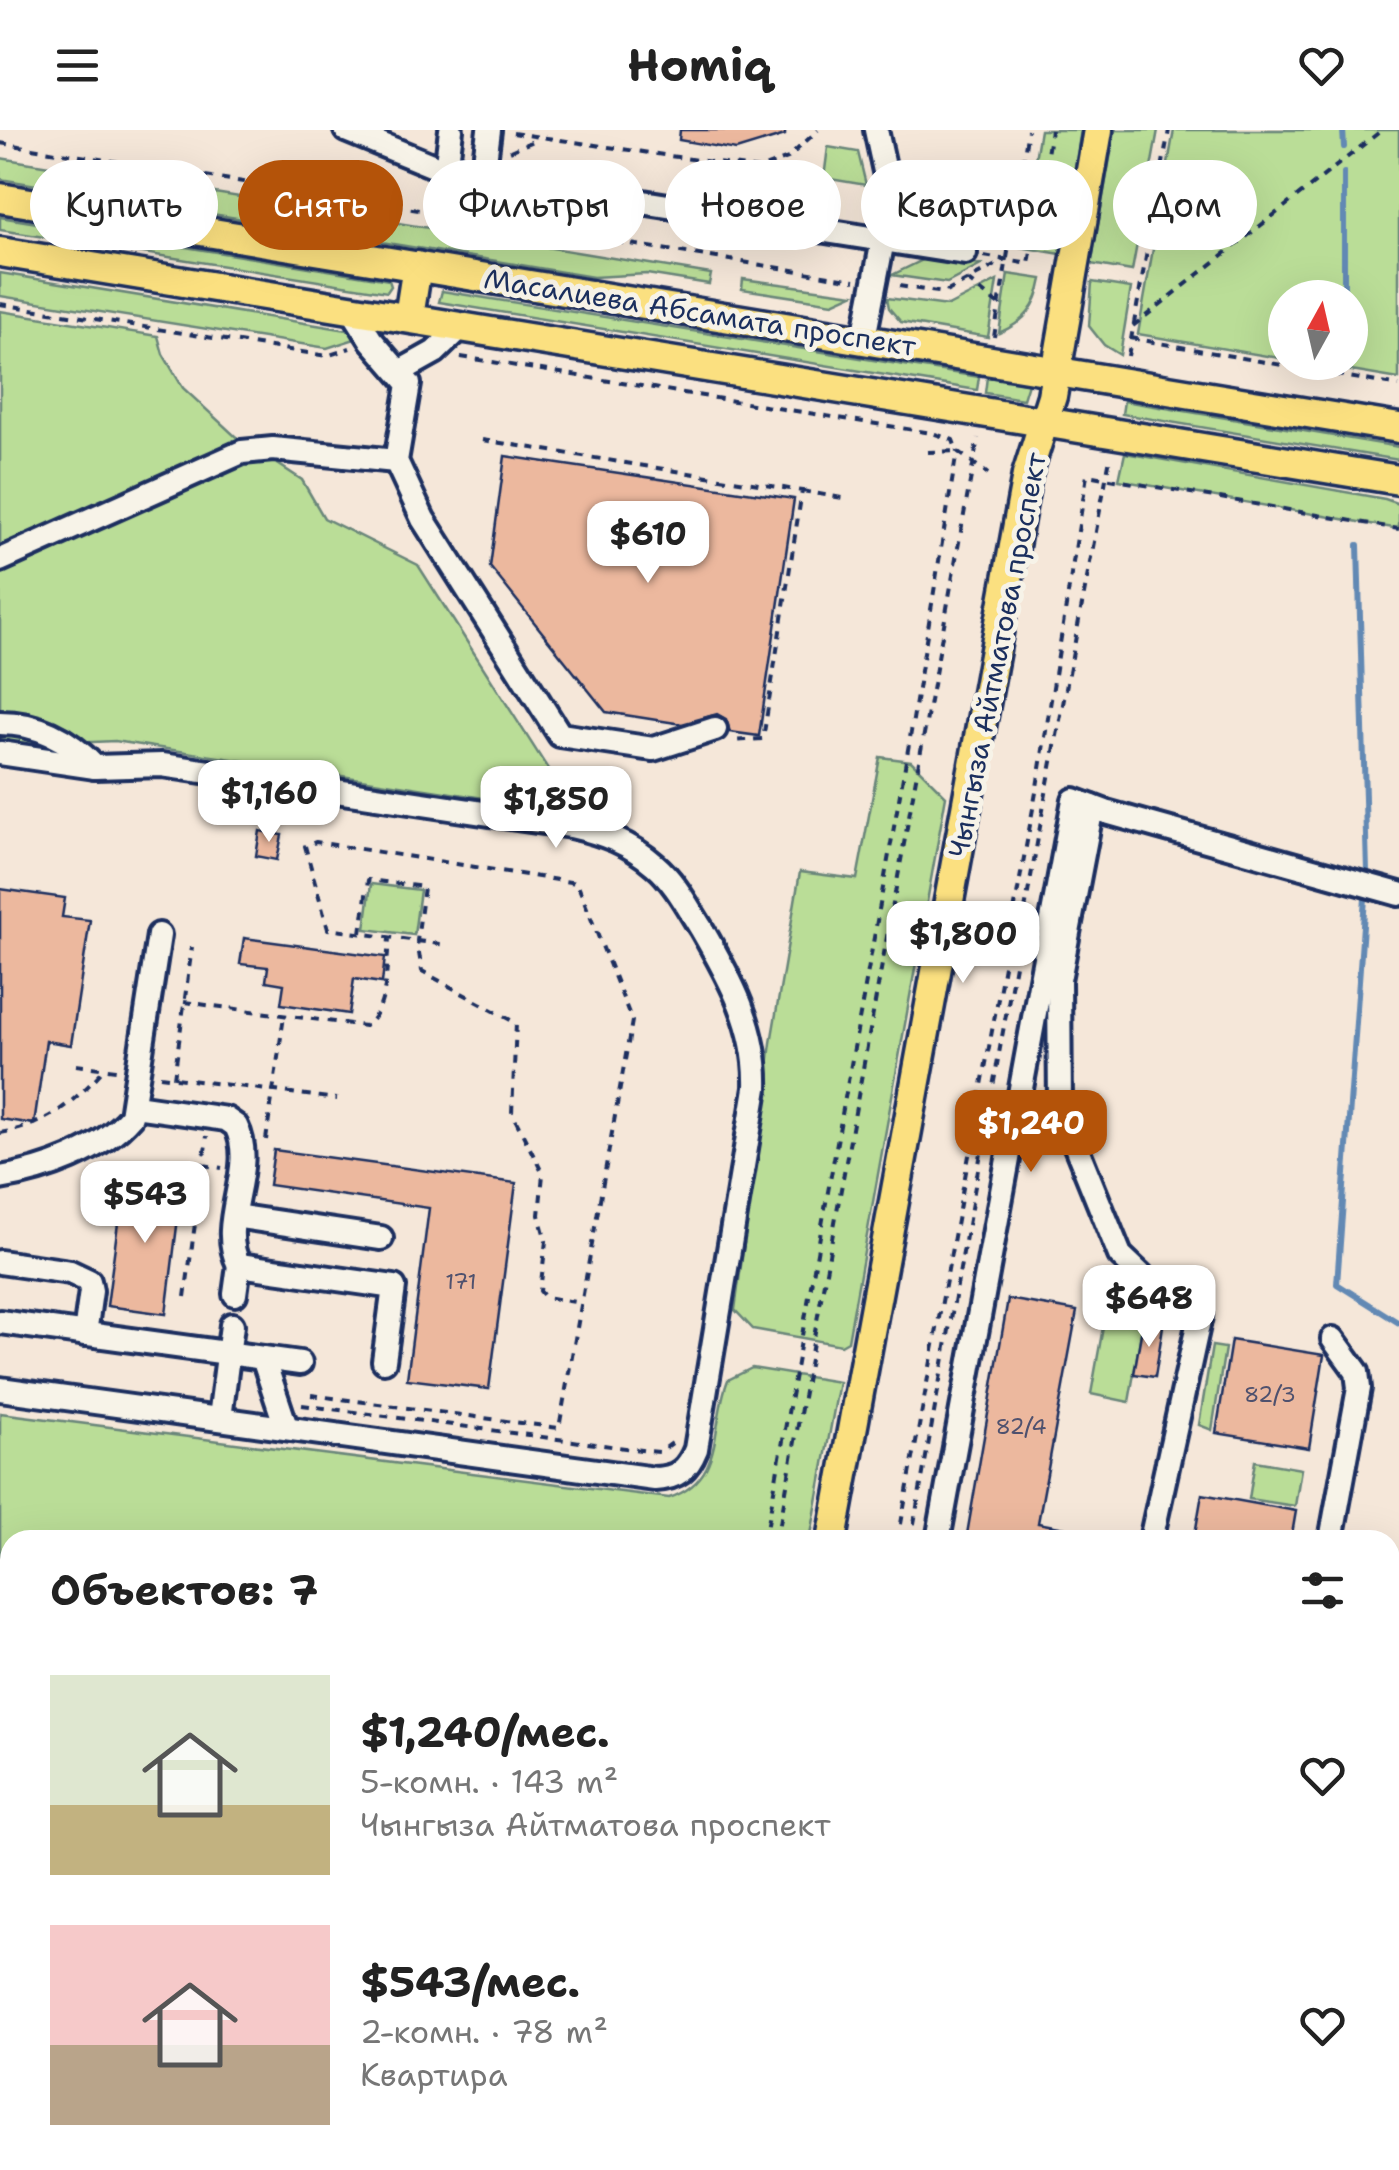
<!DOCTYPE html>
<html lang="ru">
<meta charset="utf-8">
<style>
:root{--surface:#fff;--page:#f2f2f2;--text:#222;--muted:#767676;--accent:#b45309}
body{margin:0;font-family:"Shantell Sans",sans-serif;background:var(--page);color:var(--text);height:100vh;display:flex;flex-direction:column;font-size:38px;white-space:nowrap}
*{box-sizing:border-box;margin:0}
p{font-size:32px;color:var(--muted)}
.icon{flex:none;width:55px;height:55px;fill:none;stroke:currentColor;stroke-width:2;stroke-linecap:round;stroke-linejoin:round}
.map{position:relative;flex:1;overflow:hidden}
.panel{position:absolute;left:0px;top:1400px;width:1400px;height:640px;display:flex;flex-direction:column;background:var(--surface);border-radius:30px 30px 0 0;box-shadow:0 10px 40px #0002}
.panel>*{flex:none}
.guide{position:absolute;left:30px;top:30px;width:1340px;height:90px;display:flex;gap:20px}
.needle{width:65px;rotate:8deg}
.controls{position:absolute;left:1268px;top:150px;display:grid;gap:20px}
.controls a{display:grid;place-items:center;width:100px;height:100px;border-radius:50%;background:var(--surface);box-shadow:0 10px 40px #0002;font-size:50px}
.price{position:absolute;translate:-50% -85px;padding:0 22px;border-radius:20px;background:#fff;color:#222;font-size:32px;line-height:65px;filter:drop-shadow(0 2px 5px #0008)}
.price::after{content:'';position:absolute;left:50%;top:60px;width:30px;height:22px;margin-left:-15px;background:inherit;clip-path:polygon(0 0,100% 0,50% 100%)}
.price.current{background:var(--accent);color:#fff}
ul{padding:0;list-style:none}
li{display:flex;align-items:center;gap:30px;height:250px;padding:0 50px}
li span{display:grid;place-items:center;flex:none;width:280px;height:200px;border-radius:0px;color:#555}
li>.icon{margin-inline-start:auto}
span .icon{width:120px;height:120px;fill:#fffc;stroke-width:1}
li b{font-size:42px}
h2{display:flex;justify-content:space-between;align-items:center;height:120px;padding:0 50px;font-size:42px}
.chip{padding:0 35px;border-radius:45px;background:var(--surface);box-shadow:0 10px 40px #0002;font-size:35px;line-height:90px}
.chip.current{background:var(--accent);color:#fff}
header{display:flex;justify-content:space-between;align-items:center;height:130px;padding:0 50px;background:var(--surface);font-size:45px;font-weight:700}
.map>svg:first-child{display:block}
</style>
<header><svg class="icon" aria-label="menu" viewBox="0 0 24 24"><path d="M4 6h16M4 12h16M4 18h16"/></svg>Homiq<svg class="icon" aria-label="heart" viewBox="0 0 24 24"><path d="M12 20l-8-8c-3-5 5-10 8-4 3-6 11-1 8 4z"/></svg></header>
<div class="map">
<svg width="1399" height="2040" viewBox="0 0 1399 2040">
<rect width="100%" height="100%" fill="#f5e7d9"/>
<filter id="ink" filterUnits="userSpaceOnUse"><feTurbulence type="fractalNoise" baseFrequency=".01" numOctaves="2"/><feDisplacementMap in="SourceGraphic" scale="20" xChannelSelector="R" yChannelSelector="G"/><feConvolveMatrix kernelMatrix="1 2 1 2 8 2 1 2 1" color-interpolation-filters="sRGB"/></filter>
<g filter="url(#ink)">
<g fill="#badd97" stroke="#6a867a" stroke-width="2.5">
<path d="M1040,0H1081L1061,124L1020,117Z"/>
<path d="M1115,0H1158L1132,141L1091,134Z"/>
<path d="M1174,0H1399V249L1304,233L1350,232V168H1285V229L1138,204Z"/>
<path d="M828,17L858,22L866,55L824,48Z"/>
<path d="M0,28L711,144L709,154L647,144L593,147L0,49Z"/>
<path d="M0,87L389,150L391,156L387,162L0,100Z"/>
<path d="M929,127L981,135L947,153L892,145Z"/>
<path d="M0,143L347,200L358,208L327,218L0,166Z"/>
<path d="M1008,144L1042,149C1037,177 1025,192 999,203Z"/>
<path d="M743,149L853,164L833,173L742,159Z"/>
<path d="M997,151L988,207L901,192L889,178L887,168L948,176Z"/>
<path d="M1092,152L1131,158L1120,225L1104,215L1089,196Z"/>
<path d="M442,161L979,247L977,260L439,172Z"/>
<path d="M0,181L158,206L163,224L183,258L235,306L302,350L324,388L418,435L569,672L567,681L115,611L24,615L0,611Z"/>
<path d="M987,247L1028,253L1023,269L985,263Z"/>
<path d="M1124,271L1399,317V330L1122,284Z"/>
<path d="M1125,323L1385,369L1399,374V399L1119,350Z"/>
<path d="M880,627L911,631L946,666L848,1211L841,1215L753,1199L735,1180L771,913L800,742L857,749Z"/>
<path d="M371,754L420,760L414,805L365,799Z"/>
<path d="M1105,1186L1143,1192L1129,1272L1091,1264Z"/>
<path d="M1212,1216L1225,1218L1212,1300L1199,1295Z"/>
<path d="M752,1238L839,1252L810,1410H10V1616L0,1627V1283L669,1368C726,1349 710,1295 728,1250Z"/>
<path d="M1255,1331L1301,1339L1295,1376L1249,1369Z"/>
</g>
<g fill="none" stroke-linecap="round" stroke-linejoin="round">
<g stroke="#6289b4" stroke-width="6">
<path d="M1343,0L1344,17"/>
<path d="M1344,168V43"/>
<path d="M1350,208L1353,228"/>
<path d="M1358,415L1367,742"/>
<path d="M1365,768L1337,1154L1399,1193"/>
</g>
</g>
<g fill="#ecb89e" stroke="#1b2f5e" stroke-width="2.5">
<path d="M680,0H785V5L736,20L679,10Z"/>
<path d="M505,326L794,369L759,606L730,602L726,589L717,584L682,594L606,582L490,437Z"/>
<path d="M260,701L282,705L277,730L256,726Z"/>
<path d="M0,759L65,768L62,787L90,790L71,915L46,911L34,994L0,989Z"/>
<path d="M244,808L385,827L382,853L354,849L349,884L281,874L284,854L266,851L268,837L240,834Z"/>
<path d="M274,1020L516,1053L489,1259L407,1249L429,1078L269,1055Z"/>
<path d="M124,1048L182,1056L166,1184L107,1176Z"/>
<path d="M1008,1169L1077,1181L1038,1393L1081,1401V1410H966Z"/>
<path d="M1143,1192L1163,1196L1155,1247L1134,1244Z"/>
<path d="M1231,1210L1324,1225L1309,1318L1216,1303Z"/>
<path d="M1202,1364L1296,1381L1291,1410H1194Z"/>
</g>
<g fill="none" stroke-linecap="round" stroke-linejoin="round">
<g stroke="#1b2f5e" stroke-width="30">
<g id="minor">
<path d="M346,0L446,41L965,123"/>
<path d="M446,41L451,0"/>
<path d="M483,47L489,0"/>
<path d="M351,178L371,210L409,254L396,331L423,389L560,605L653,619L715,599"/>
<path d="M864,208L891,69L876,0"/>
<path d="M401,241L435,222L461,197"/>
<path d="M0,430L242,322L273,319L396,331"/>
<path d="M0,593C38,593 69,609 95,637"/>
<path d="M0,623L95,637L162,635L571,696C603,703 630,713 655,735C675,752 687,776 701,798C730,848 758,898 756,958L696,1319C688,1339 678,1348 655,1349L0,1259"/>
<path d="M1092,677L1059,850L1060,977L1120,1125L1141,1145"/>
<path d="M135,976L226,989L236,996C258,1040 216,1092 239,1135L394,1157L384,1231"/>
<path d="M0,1048C44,1041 101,1021 131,986L159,805"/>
<path d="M234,1086L381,1108"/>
<path d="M0,1132L70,1142L89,1151L91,1161L85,1204"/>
<path d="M235,1164L239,1135"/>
<path d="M0,1192L300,1233"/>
<path d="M263,1228L286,1297"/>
<path d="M220,1288L232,1195"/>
<path d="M938,1410L1074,670L1106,682L1399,764"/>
<path d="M1151,1410L1200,1186"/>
<path d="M1331,1410L1359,1258L1357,1242L1333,1209"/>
<path d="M0,1655L10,1644"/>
<path d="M1390,1735L1399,1750"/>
<path d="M0,1757L10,1755"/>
<path d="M0,1897L10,1894"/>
</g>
</g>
<g stroke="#1b2f5e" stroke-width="35">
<g id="major">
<path d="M0,68L1399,298"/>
<path d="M0,122L1399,350"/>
<path d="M409,187L417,136"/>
<path d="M832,1410L1027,345L1052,266L1098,0"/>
<path d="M717,2040L719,2030"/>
</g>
</g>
<g stroke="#1b2f5e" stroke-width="4" stroke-dasharray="8 8" stroke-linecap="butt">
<path d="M513,3L759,39L788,28L818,0"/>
<path d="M0,13L855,150"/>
<path d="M510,21L538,9"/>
<path d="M984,126L1029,134L1051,0"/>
<path d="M967,150L999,175"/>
<path d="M899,156L944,163L1005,130"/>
<path d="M0,174L327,226L350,218"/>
<path d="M1133,196L1382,0"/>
<path d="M994,207L1028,0"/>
<path d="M1131,208L1399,256"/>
<path d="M1128,226L1169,0"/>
<path d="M461,227L932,303L953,310L957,321L988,344"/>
<path d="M482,310L802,361L763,609L732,611"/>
<path d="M928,322L957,321"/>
<path d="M802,361L842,368"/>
<path d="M361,803L368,750L424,757L417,811L422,841L516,893L512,983L543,1044L539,1085L546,1111L540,1161L545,1167L581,1173"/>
<path d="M184,872L365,896C389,880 386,836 389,809"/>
<path d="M76,935L116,940"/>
<path d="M160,946L337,969"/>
<path d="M174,948L192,817"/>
<path d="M0,1003C45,996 74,973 104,939"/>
<path d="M266,1010L284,886"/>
<path d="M203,1035L222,1038"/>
<path d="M129,1045L200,1056"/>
<path d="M185,1167L207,1006"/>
<path d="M311,1265L559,1298L632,891L577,753L316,712L305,716L328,799L447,815"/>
<path d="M302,1275L648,1321L660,1322L672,1313"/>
<path d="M765,1410L909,614L957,321"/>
<path d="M777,1410L978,308"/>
<path d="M898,1410L1037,657L1087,345L1399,399"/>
<path d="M911,1410L1047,658L1110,328"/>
<path d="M630,2040L631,2030"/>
<path d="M647,2040L649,2030"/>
<path d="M782,2040L784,2030"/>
<path d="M799,2040L801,2030"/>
<path d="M1210,2040L1211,2030"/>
</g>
<use href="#minor" stroke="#f7f3e8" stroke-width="22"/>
<use href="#major" stroke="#fbe080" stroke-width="28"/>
</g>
</g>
<g text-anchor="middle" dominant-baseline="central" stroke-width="10" stroke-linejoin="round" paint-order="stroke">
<g font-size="22" fill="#4f516e">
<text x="461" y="1151">171</text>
<text x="1270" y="1264">82/3</text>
<text x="1021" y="1296">82/4</text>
</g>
<g font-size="28" fill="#1b2f5e" stroke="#f7f3e8">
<text transform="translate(700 182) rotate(9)">Масалиева Абсамата проспект</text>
<text transform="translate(997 525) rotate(-79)">Чынгыза Айтматова проспект</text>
</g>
</g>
</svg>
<div class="controls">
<a><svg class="needle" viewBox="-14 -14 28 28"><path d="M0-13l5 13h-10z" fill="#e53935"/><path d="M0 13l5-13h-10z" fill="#767676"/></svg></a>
</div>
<b class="price" style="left:648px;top:456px">$610</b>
<b class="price" style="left:269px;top:715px">$1,160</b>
<b class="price" style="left:556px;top:721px">$1,850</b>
<b class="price" style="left:963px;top:856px">$1,800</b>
<b class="price current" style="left:1031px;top:1045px">$1,240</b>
<b class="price" style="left:145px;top:1116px">$543</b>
<b class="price" style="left:1149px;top:1220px">$648</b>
<div class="guide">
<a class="chip">Купить</a>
<a class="chip current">Снять</a>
<a class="chip">Фильтры</a>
<a class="chip">Новое</a>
<a class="chip">Квартира</a>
<a class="chip">Дом</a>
</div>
<section class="panel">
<h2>Объектов: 7<svg class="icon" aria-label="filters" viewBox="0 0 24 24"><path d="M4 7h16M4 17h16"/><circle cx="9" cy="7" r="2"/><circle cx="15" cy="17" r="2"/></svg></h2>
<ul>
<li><span style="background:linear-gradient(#dfe7d0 65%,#c2b280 0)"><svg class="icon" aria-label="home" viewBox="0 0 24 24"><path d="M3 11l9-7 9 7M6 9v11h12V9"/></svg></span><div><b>$1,240/мес.</b><p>5-комн. · 143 m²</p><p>Чынгыза Айтматова проспект</p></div><svg class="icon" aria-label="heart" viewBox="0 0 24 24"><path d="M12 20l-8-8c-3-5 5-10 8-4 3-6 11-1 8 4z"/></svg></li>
<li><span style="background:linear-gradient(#f6c9c9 60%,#b9a48a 0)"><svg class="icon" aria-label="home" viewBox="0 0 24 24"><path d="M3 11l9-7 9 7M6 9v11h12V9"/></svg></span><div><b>$543/мес.</b><p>2-комн. · 78 m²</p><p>Квартира</p></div><svg class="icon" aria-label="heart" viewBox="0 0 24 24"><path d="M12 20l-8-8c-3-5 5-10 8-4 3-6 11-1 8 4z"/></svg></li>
</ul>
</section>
</div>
